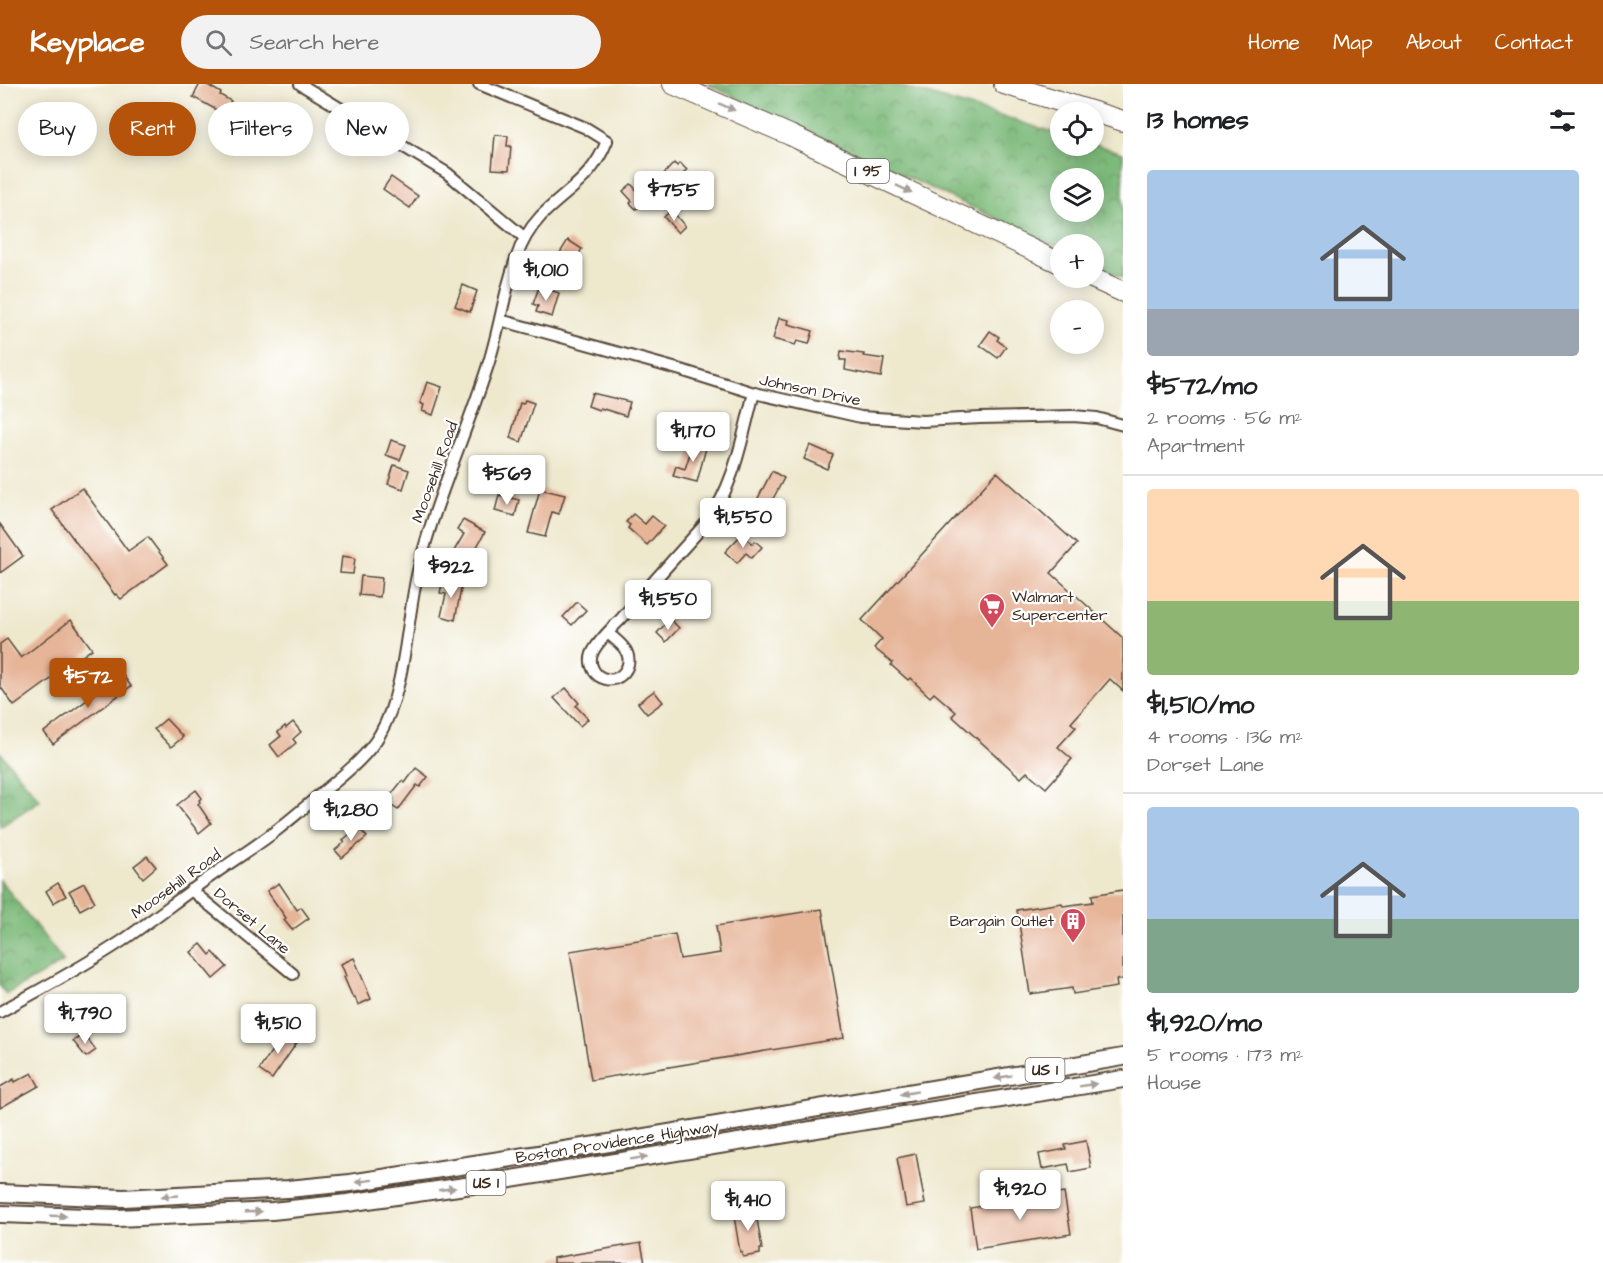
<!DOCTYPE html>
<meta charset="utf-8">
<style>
:root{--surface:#fff;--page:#f2f2f2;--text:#202124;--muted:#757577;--line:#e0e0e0;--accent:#b45309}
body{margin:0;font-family:"Architects Daughter",sans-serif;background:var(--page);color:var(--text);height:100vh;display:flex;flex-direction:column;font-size:22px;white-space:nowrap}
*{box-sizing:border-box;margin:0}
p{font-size:20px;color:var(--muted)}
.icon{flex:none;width:33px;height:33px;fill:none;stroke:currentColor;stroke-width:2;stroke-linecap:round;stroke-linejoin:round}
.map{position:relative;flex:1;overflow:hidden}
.panel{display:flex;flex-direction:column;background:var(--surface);width:480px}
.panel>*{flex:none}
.guide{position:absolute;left:18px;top:18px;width:570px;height:54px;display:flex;gap:12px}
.fabs{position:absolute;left:1050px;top:18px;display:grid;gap:12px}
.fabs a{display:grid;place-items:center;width:54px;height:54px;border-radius:50%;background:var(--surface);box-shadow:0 3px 15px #0003;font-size:30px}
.price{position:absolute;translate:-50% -51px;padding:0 14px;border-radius:6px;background:#fff;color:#222;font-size:20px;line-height:39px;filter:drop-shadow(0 2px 3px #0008)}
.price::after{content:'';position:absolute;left:50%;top:36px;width:18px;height:14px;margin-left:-9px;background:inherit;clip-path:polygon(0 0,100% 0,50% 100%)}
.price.current{background:var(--accent);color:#fff}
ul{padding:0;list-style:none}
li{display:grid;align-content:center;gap:12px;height:318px;padding:0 24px}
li+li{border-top:2px solid var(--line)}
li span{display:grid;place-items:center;height:186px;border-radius:6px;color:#555}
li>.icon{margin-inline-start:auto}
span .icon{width:108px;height:108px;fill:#fffc;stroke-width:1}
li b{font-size:26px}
h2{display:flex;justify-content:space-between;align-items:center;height:72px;padding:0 24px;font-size:26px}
.pill{padding:0 21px;border-radius:27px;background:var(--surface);box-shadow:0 3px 15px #0003;font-size:21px;line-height:54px}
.pill.current{background:var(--accent);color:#fff}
header{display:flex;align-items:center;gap:36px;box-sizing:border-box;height:84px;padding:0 30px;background:var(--accent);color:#fff}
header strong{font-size:28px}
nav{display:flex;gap:33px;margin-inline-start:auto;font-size:21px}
.search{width:420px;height:54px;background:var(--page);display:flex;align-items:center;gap:15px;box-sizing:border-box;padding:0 21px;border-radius:33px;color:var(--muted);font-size:22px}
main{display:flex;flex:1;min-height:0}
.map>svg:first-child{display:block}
</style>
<header>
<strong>Keyplace</strong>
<div class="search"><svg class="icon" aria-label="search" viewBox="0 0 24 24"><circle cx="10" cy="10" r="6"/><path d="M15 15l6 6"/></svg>Search here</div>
<nav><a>Home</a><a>Map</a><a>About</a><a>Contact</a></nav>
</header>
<main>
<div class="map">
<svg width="1123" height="1179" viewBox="0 0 1123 1179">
<defs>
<pattern id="forest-crowns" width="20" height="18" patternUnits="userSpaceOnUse" patternTransform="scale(1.5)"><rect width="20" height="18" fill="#7dba7a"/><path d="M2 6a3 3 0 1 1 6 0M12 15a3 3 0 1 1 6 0" fill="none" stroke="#689763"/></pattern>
</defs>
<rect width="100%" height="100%" fill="#fff"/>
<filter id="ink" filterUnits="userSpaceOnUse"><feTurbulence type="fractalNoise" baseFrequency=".0167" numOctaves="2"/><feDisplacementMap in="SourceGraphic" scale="12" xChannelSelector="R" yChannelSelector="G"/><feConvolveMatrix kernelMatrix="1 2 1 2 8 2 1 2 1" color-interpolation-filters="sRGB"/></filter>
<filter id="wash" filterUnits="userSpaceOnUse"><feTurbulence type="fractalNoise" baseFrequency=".008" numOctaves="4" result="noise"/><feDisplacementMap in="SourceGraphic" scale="24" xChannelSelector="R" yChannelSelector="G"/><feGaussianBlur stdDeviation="1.35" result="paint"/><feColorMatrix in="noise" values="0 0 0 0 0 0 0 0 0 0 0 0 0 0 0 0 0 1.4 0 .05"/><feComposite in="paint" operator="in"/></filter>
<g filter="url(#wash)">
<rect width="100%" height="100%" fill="#eee8cd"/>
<g fill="url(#forest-crowns)" stroke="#5c724c" stroke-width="1.5" fill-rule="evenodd">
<path d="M707,0H893L1060,50V62H1094V60L1123,69V194L1094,180V160H1060V164ZM1094,94V128H1060V94Z"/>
<path d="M0,668L40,716L0,743Z"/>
<path d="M0,796L64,878L6,910L0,902Z"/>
</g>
<g id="blocks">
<g fill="#e6b497">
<path d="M200,0H206L221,9L220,11L231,17L224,30L193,13Z"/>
<path d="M280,31L288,37L291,33L307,44L296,60L272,43Z"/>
<path d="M495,51L508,52L507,62H511L509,86L492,85Z"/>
<path d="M674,79L677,82L680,79L687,86L684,89L687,92L679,100L676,97L672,101L662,92Z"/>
<path d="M391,93L418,112L410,124L383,105Z"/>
<path d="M631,100L647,117L636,125L630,119L632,117L623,107Z"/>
<path d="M671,126L685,142L678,149L664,133Z"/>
<path d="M568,156L582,165L573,179L571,177L565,187L553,180Z"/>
<path d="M463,201L477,207L470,228L455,222Z"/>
<path d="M539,203L559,209L552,233L536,228L538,222L533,220Z"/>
<path d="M779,234L789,236L788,240L813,247L809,260L797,257L795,261L773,255Z"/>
<path d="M990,247L999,253L997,256L1006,263L998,274L980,261Z"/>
<path d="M841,267L864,270L863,272L884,275L881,293L845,286L846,276H840Z"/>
<path d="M427,298L442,303L433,331L422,327L424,321L420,319Z"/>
<path d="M592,309L630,318L626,332L600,324L599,326L588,322Z"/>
<path d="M525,316L534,319L521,358L510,354L520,319L523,320Z"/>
<path d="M391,356L406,361L400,376L386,371Z"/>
<path d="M694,357L707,360L697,398L673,392L676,382L685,385Z"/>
<path d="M810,361L833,371L827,385L804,375Z"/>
<path d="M394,381L409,386L403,405L388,400Z"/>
<path d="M772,387L784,394L767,426L755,420Z"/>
<path d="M997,388L1077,460L1051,489L1123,554V607L1110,595L1071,639L1076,643L1058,663L1072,675L1046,704L1027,688L1021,694L952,632L956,628L934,609L930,613L910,594L908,596L891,581L893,579L874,564L882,555L862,536Z"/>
<path d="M82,404L128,467L148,453L168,480L121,515L116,510L115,511L52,426Z"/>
<path d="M540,405L565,411L559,430L552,428L545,453L528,449Z"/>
<path d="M499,411L519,416L515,432L495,427Z"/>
<path d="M633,430L645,440L652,432L664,442L647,461L628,444L630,441L626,438Z"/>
<path d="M463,436L485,448L467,481L451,472L464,450L457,446Z"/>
<path d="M0,440L23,472L0,489Z"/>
<path d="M742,450L753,460L755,457L762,463L752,474L746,469L737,479L725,468Z"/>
<path d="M342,472L355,474L353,490L340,489Z"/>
<path d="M361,492L382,494L380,513L359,511Z"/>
<path d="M443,496L462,500L455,536L441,532L446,510L440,509Z"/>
<path d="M577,518L586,526L572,541L563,533Z"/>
<path d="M670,535L679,544L666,558L657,549Z"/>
<path d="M71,536L92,565L14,622L0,602V560L7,555L21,574Z"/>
<path d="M122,590L131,602L53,660L44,648Z"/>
<path d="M566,604L579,619L576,622L588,635L580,642L554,614Z"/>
<path d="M654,607L663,618L647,630L638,619Z"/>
<path d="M166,635L183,653L171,663L154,645Z"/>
<path d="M293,638L301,648L293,655L296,659L279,673L270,661L281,652L278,648L285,642L286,644Z"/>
<path d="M416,684L428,693L420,703L417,701L398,726L389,720L393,715L390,712L402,697L405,699Z"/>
<path d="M196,706L202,714L199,716L200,718L198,720L211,739L199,749L177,721Z"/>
<path d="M358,743L367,753L342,774L335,766L345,758L343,756Z"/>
<path d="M147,772L156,783L143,794L134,782Z"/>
<path d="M58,799L66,812L53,819L46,807Z"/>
<path d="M84,799L95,818L80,826L69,807Z"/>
<path d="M279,799L297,826L301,823L309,834L292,846L284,836L286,834L267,807Z"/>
<path d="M1123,806V895L1116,896L1117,903L1073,910L1072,904L1030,910L1017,826L1062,819L1063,822L1093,818L1092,811Z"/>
<path d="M822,825L844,954L591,996L570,867L675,850L680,875L720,869L716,842Z"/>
<path d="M201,860L210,871L213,868L227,883L213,895L191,868Z"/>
<path d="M354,874L371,915L358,921L355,913L353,914L344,893L346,892L341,880Z"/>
<path d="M284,948L298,957L272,995L259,986Z"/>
<path d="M84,950L96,966L86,973L73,957Z"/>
<path d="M32,989L39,1002L0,1024V1003L14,995L15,998Z"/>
<path d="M1086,1057L1091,1084L1070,1088L1068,1080L1042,1085L1039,1070L1066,1065L1065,1061Z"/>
<path d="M916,1070L925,1120L906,1123L897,1074Z"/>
<path d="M1064,1109L1071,1150L976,1165L970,1124Z"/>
<path d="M755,1123L762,1165H760V1170L743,1173L742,1168H740L733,1126Z"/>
<path d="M641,1159L645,1179H553V1174Z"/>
</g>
</g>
</g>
<g filter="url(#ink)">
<use href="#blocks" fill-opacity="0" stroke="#564638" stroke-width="1.5"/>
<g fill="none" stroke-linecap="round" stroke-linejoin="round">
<g stroke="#564638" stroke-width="14">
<g id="minor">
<path d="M300,0L447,89L525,154"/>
<path d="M500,236L681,286L754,309L861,333L923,337L980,334L1073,332L1097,334L1123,341"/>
<path d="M608,549C614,555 624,561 627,569C633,583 620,598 606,595C595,593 588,581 592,570C596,559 612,544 621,535C649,502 678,470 707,438C735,401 742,353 754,309"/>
<path d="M191,806L293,890"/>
<path d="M0,928C41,905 83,883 122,857C154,835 185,810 217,788C237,774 258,761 277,746C295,732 312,717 329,703C347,688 368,671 380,650C406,604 406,538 418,487C435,417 465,352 487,284C499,249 503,211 516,175C521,159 529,145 541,132C568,105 592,95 607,57L586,44L479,0"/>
</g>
</g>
<g stroke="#564638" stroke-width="20">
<g id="primary">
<path d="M0,1109L124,1114L288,1105L350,1099L603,1060L1123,973"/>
<path d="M0,1130L117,1134L272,1127L347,1119L493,1098L1123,995"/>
</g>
</g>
<g stroke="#564638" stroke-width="22">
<g id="motorway">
<path d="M673,0L790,51L1060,179"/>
<path d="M1004,0L1123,37"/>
<path d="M1092,194L1123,208"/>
</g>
</g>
<use href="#minor" stroke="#fff" stroke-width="10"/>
<use href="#primary" stroke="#fff" stroke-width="16"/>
<use href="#motorway" stroke="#fff" stroke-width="20"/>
</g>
<defs><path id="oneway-solid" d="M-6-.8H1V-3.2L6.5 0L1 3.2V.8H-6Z" transform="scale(1.5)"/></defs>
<g fill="#a79f9a">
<use href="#oneway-solid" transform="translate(727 23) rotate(24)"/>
<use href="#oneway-solid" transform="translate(904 105) rotate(25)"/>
<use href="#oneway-solid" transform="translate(1003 993) rotate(170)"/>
<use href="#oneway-solid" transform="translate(1088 1001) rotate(-9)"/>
<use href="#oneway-solid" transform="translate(909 1009) rotate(170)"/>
<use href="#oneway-solid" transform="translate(639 1074) rotate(-9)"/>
<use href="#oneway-solid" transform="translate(364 1097) rotate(173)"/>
<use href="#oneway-solid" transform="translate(447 1105) rotate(-8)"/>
<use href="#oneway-solid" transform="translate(170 1112) rotate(177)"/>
<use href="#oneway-solid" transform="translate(253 1128) rotate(-2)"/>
<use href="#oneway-solid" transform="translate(58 1132) rotate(2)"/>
</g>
</g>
<defs>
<g id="supermarket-pin" transform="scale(1.35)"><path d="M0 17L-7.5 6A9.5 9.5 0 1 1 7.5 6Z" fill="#d1495b" stroke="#fff"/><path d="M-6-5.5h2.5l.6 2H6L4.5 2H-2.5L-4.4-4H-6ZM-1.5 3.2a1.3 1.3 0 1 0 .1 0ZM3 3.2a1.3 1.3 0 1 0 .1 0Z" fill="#fff"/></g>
<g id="building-pin" transform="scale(1.35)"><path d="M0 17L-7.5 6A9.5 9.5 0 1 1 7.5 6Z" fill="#d1495b" stroke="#fff"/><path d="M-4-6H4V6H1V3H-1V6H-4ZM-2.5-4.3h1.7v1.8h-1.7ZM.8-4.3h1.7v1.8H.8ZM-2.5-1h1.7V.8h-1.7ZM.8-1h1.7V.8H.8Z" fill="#fff"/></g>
</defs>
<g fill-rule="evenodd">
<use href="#supermarket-pin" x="992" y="522"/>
<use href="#building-pin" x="1073" y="837"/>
</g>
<g text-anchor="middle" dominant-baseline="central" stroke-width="4.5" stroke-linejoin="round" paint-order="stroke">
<g fill="#fff" stroke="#766a62" stroke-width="1.5">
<rect x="847" y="75" width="42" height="24" rx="4.5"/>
<rect x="1025.5" y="974" width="39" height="24" rx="4.5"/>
<rect x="466.5" y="1087" width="39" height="24" rx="4.5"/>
</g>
<g font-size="15" font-weight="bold" fill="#3b2a1e">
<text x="868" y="87">I 95</text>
<text x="1045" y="986">US 1</text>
<text x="486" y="1099">US 1</text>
</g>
<g font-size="16" fill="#3b2a1e" stroke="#fff">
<text transform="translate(810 306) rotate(12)">Johnson Drive</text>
<text transform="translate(435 388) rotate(-70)">Moosehill Road</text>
<text transform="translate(176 800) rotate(-36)">Moosehill Road</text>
<text transform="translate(252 837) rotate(40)">Dorset Lane</text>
<text transform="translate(617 1058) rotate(-9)">Boston Providence Highway</text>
</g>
<g font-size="16" fill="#3b2a1e" stroke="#fff" text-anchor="start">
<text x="1012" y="513">Walmart<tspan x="1012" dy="18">Supercenter</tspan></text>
<text x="1054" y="837" text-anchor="end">Bargain Outlet</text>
</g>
</g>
</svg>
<div class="fabs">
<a><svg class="icon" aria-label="locate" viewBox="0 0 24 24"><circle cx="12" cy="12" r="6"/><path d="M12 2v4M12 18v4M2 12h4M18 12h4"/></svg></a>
<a><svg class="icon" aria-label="layers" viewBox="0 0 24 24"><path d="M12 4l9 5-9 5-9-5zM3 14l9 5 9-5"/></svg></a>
<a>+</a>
<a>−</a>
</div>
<b class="price" style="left:674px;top:138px">$755</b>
<b class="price" style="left:546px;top:218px">$1,010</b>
<b class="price" style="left:693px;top:379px">$1,170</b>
<b class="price" style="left:507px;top:422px">$569</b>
<b class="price" style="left:743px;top:465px">$1,550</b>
<b class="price" style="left:451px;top:515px">$922</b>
<b class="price" style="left:668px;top:547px">$1,550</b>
<b class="price current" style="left:88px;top:625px">$572</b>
<b class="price" style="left:351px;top:758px">$1,280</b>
<b class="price" style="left:85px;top:961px">$1,790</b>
<b class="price" style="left:278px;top:971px">$1,510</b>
<b class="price" style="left:1020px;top:1137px">$1,920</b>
<b class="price" style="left:748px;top:1148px">$1,410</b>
<div class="guide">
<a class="pill">Buy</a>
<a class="pill current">Rent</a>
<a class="pill">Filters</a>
<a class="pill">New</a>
</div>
</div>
<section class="panel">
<h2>13 homes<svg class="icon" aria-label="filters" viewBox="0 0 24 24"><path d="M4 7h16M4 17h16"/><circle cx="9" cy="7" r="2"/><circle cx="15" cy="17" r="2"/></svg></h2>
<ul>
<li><span style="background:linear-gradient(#a9c7e8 75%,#9aa5b1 0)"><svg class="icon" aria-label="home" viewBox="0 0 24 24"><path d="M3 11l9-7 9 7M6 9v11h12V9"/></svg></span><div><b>$572/mo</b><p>2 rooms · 56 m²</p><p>Apartment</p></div></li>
<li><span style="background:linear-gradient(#ffd9b3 60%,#8fb573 0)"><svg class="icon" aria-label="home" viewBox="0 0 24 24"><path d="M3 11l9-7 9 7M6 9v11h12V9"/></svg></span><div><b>$1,510/mo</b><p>4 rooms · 136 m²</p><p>Dorset Lane</p></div></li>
<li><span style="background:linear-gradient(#a9c7e8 60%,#7fa58c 0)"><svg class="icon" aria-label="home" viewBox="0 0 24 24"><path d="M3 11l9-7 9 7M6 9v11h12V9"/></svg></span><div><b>$1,920/mo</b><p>5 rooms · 173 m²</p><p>House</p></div></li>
</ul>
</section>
</main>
